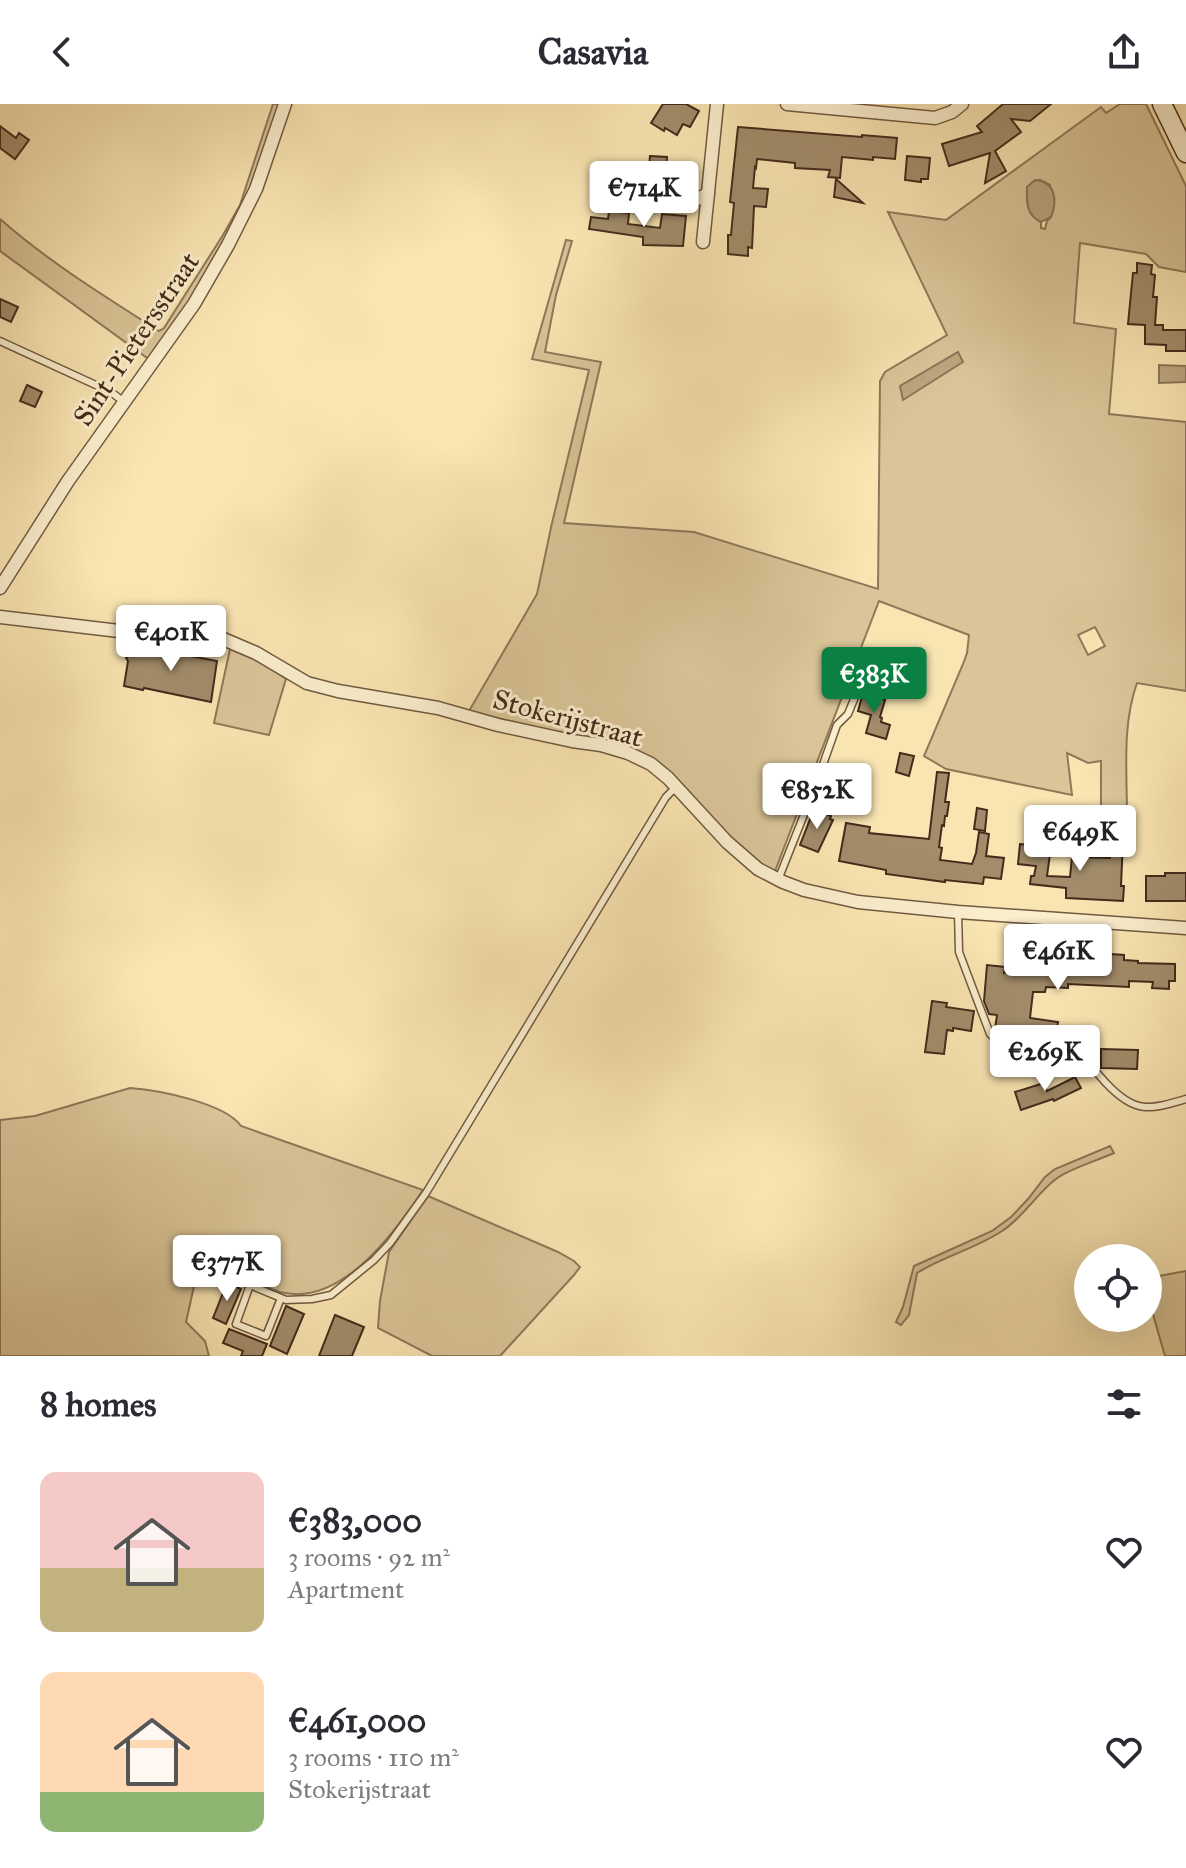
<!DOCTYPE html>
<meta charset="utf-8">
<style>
:root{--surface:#fff;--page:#f7f7f7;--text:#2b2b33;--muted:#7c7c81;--accent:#0b8043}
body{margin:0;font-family:"IM FELL Great Primer",serif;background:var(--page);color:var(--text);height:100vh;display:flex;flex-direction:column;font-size:30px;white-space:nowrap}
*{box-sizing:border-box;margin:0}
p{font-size:26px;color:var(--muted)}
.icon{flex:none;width:44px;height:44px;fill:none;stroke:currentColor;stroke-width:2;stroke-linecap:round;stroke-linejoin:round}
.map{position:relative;height:1252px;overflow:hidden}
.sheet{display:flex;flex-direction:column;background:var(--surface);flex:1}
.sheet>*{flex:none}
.buttons{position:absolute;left:1074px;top:1140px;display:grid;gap:16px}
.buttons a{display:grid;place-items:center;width:88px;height:88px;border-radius:50%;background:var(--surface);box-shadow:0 8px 32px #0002;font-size:40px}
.price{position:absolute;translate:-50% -68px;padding:0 18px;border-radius:8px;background:#fff;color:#222;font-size:26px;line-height:52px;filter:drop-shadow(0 2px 4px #0008)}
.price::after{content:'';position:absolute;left:50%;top:48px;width:24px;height:18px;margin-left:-12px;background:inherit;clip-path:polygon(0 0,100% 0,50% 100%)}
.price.current{background:var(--accent);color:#fff}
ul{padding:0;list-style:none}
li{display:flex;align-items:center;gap:24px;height:200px;padding:0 40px}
li span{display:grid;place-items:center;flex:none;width:224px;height:160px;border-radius:16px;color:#555}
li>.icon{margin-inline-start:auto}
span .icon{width:96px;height:96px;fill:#fffc;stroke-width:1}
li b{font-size:34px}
h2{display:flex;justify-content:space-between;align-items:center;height:96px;padding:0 40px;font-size:34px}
header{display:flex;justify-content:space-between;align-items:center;height:104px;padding:0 40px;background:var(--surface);font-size:36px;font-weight:800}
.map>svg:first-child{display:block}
</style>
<header><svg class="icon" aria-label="back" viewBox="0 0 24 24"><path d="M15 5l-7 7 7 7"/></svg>Casavia<svg class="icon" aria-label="share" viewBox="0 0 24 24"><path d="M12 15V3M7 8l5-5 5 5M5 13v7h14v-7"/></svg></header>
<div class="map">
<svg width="1186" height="1252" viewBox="0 0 1186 1252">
<rect width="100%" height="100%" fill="#f9e5b2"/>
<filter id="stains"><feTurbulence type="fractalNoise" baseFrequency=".0025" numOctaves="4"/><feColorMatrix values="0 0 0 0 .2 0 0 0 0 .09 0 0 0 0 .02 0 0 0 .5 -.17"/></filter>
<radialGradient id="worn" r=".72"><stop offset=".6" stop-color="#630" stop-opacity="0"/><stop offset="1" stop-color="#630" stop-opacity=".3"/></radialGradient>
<g fill="#dac598" stroke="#8f785a" stroke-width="2" fill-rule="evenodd">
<path d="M273,0H282L246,101L178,217L150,256L0,147V115C49,158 104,192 159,227L164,224L223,131L240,101Z"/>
<path d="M1120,0H1146L1186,82V168L1159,163L1146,150L1080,139L1074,219L1116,225L1109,310L1186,318V587L1137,579C1122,621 1127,667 1127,712L1101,710V657L1088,659L1067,649L1072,691L946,665L924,652L963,560L967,549L969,531L879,497L775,767L761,761L740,745L709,713L689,688L668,666L572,632L469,607L537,490L552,419L589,266L532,255L566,136L572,137L556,191L545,248L601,258L564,419L694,428L878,485L880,277L885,268L947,231L888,108L946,116L1101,3L1106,9ZM1040,76L1050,81L1051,113L1047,117L1045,125L1041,124V118C1026,111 1027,98 1027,83ZM1095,523L1105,542L1088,551L1078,531Z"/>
<path d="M230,545L267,561L286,575L269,631L214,619Z"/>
<path d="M130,984C158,986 225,999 241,1022L423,1086C395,1128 343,1200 285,1189C268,1186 250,1175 233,1169L240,1148L205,1133L186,1218L205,1237L209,1252H0V1016L35,1012Z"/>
<path d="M1110,1042L1114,1049C1099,1056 1068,1065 1056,1075C1036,1090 1024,1113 1002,1127C975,1145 944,1152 917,1169L909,1211L901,1221L896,1218L903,1203L914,1162L992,1127L1011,1113L1028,1095L1045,1073L1055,1065Z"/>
<path d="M428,1092L558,1148L574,1157L580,1163L574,1171L500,1252H432L378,1224L380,1197L389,1148Z"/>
<path d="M1186,1167V1252H1165L1148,1193V1174Z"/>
</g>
<g fill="#bba67f" stroke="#8b7557" stroke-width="2">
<path d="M1035,76C1055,77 1058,96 1051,113L1041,118C1026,111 1027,98 1027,83Z"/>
<path d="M958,248L963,258L903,296L900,282Z"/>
<path d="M1159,261L1186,262V278L1159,279Z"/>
</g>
<g fill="#a28c6a" stroke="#442b1b" stroke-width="2">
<path d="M663,0H686L699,7L690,23L683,20L677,31L665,24L664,27L651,19Z"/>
<path d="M1003,0H1051L1030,17L1011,15L1021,28L995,47L1006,67L985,79L990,49L949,62L942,40L982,28L977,22Z"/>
<path d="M0,22L16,34L19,29L29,36L15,55L0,44Z"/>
<path d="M738,23L862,33V31L897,34L895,55L873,53V56L842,53L840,74L828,73L830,66L795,64V59L757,55L756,64L755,63L753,84L768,85L766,103L754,102L752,144L748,143V152L728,150V131H731L734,99L730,98Z"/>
<path d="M650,52L667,53L665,78L649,76V82L633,81V78L620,77L622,61L649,64Z"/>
<path d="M907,52L930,54L928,75H921V78L905,76Z"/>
<path d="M836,75L863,99L834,93Z"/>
<path d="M609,107L629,109L628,120L660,124L662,110L686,112L683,142L643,141V133L589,125L591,113L608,115Z"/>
<path d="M1137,159L1152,161L1151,170L1155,171L1153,193H1157L1155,221H1163V226H1186V247H1166V241L1145,240V221L1128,220L1133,169H1137Z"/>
<path d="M0,195L18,203L11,218L0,213Z"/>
<path d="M27,281L42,288L35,303L20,297Z"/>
<path d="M132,541L217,557L211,598L144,584L143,586L124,582L128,557L126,554L130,551Z"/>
<path d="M863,589L885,596L880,613L882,614L881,618L890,621L886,635L866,629L871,611L858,607Z"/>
<path d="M900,649L914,652L909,672L896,668Z"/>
<path d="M937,668L949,669L945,698H949L947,712H945L944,722L942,721L939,743L942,744L940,756L972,760L976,749L979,728L989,730L986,752L1004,754L1001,775L984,773L983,780L945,776V778L886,770V766L839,757L846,719L870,723L869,729L929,735Z"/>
<path d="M977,704L987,706L985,727L974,725Z"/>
<path d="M814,705L831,712L830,715L833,716L818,748L800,741Z"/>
<path d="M1111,734L1123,735L1121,782H1124L1123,797L1066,794V784L1030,780L1031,772H1034L1036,762L1018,760L1020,740L1051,743L1047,772L1070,773L1072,753L1110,754Z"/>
<path d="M1165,769H1186V797H1146V772H1165Z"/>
<path d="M1068,848L1087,849V855L1111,856V850L1124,851V856L1138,857V859L1175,860V877H1169V885L1152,884L1153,878L1129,877V883L1068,880V884L1046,883L1045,888H1033L1030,914L1058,918L1052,953L1020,949L1021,937L1007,935L1008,927L995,925L997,911L989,910L984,897L987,861L1005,863L1004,869H1026V854H1047L1046,862H1067Z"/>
<path d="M932,897L947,899L946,903L974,907L971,927L953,924V927L947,926L944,950L925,948Z"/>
<path d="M1101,945L1138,946L1137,965L1101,964Z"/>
<path d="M1075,973L1081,984L1054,997L1053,995L1021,1006L1015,988L1044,979L1047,987Z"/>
<path d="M227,1179L241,1185L226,1220L213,1214Z"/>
<path d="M286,1202L304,1210L287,1250L270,1242Z"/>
<path d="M335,1211L364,1223L352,1252H319Z"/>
<path d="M229,1225L267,1240L262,1252H241L243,1247L223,1239Z"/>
</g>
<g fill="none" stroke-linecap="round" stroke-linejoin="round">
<g stroke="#715a41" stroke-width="9">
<g id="lane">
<path d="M614,94L633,95"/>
<path d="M0,237L111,288L124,298"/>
<path d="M778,776L815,683L837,621L848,610L857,588"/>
<path d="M958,808L959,848L990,930L1032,968C1044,966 1079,956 1088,961C1095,965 1101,974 1106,979C1135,1010 1149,1006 1186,995"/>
<path d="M210,1166L250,1181"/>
<path d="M281,1194L266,1232L236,1220L250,1181L286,1196L312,1195L331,1191L374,1156L390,1139L426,1089L666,693L676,683"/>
</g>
</g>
<g stroke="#715a41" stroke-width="15">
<g id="street">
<path d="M787,0L935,14L952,8L962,0"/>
<path d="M633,95L686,100L708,90"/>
<path d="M703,138L717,0"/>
<path d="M0,484L68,377L194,200L228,141L256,85L285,0"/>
<path d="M0,513L119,527L221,534L256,549L307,579L338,587L438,604L498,621L572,637L601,641L628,649L651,660L668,674L727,738L758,765L783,778L804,786L858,798L958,808L1186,824"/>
</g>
</g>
<g stroke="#442b1b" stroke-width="21">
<path id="secondary" d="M1162,0L1186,49"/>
</g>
<use href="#lane" stroke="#fbeecd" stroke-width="6"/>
<use href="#street" stroke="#fbeecd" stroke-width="12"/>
<use href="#secondary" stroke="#fbeecd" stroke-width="18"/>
</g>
<g text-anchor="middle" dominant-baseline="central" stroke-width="6" stroke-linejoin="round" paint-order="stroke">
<g font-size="28" fill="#442b1b" stroke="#fbeecd">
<text transform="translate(136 235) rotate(-56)">Sint-Pietersstraat</text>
<text transform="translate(568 614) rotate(15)">Stokerijstraat</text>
</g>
</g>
<rect width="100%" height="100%" filter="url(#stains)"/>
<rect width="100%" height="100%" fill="url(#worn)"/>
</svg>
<div class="buttons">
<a><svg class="icon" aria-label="locate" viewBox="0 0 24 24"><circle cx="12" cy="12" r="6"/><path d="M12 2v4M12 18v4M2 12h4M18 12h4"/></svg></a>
</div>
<b class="price" style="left:644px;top:125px">€714K</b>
<b class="price" style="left:171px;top:569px">€401K</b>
<b class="price current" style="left:874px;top:611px">€383K</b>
<b class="price" style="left:817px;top:727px">€852K</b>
<b class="price" style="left:1080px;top:769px">€649K</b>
<b class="price" style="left:1058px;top:888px">€461K</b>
<b class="price" style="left:1045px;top:989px">€269K</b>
<b class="price" style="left:227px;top:1199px">€377K</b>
</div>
<section class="sheet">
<h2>8 homes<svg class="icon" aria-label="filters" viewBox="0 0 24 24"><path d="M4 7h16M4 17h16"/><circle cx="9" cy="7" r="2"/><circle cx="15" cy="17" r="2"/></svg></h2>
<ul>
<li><span style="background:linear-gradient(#f6c9c9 60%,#c2b280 0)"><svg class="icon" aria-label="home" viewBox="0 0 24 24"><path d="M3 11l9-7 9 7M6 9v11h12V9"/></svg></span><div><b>€383,000</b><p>3 rooms · 92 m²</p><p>Apartment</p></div><svg class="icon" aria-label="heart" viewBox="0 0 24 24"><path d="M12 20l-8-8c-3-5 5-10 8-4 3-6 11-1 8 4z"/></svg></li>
<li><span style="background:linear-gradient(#ffd9b3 75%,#8fb573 0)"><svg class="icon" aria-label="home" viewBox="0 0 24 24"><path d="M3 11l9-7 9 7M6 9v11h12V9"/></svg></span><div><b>€461,000</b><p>3 rooms · 110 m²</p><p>Stokerijstraat</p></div><svg class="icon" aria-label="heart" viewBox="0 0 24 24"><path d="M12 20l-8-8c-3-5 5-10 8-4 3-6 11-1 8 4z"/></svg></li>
</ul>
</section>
